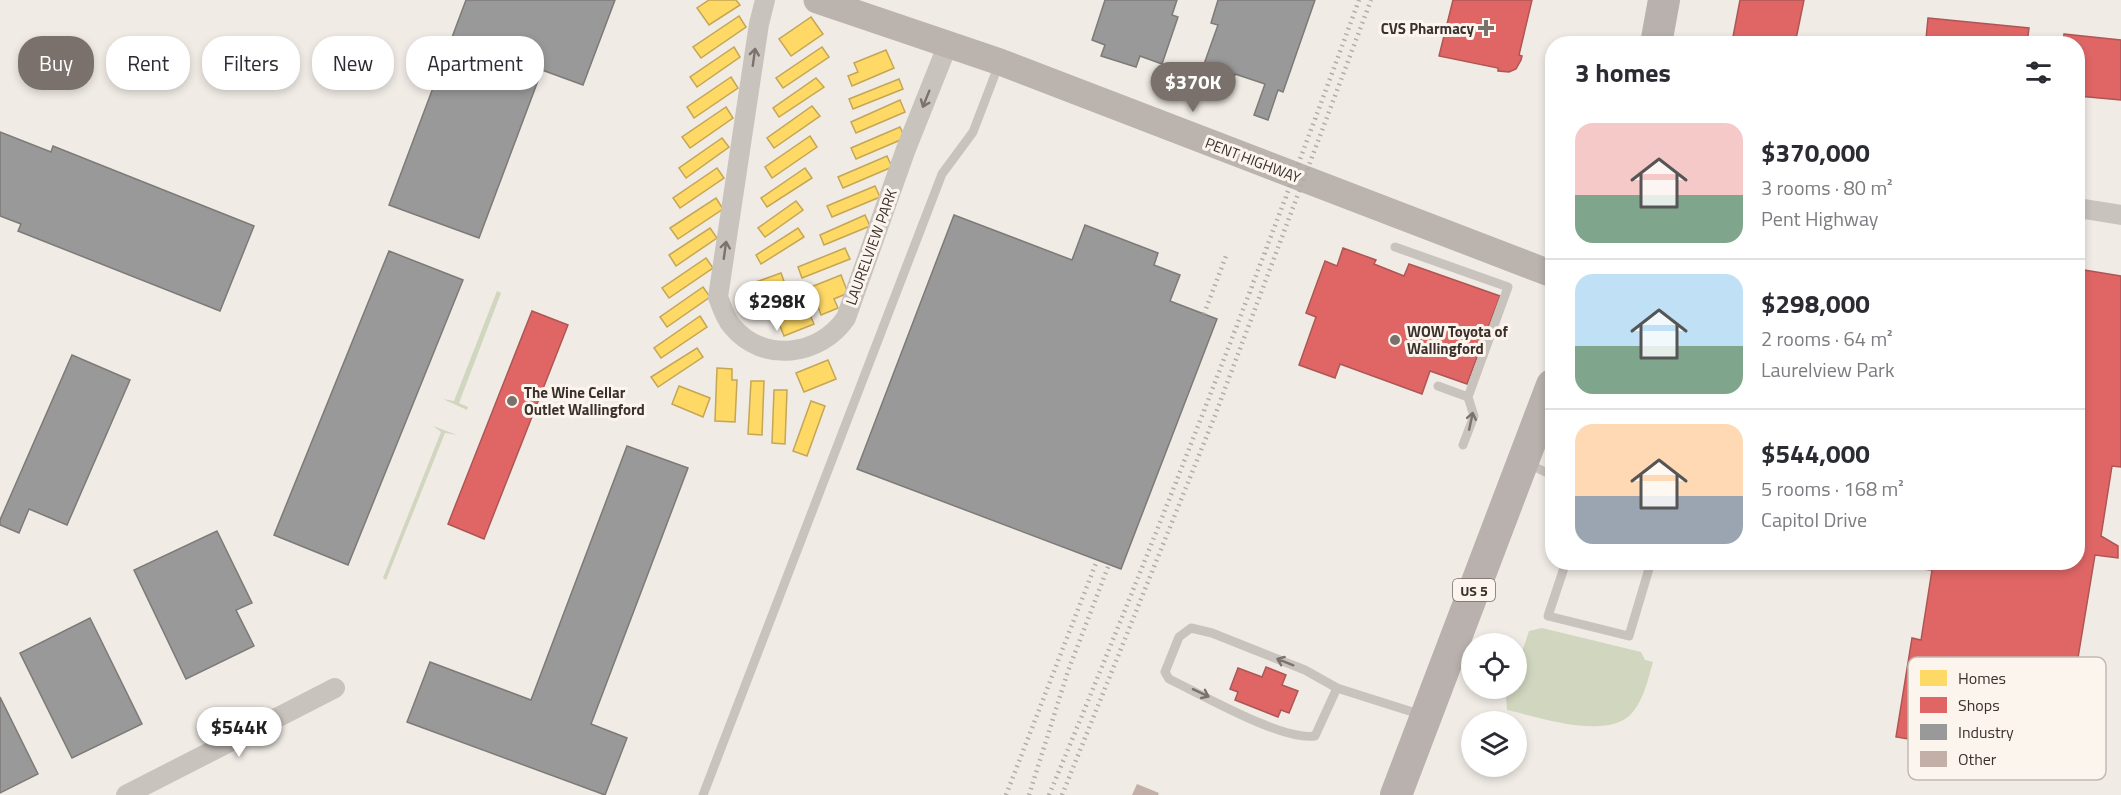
<!DOCTYPE html>
<meta charset="utf-8">
<style>
:root{--surface:#fff;--page:#f7f7f7;--text:#2b2b33;--muted:#7c7c81;--line:#e1e1e2;--accent:#7a716c}
body{margin:0;font-family:"Titillium Web",sans-serif;background:var(--page);color:var(--text);height:100vh;display:flex;flex-direction:column;font-size:22px;white-space:nowrap}
*{box-sizing:border-box;margin:0}
p{font-size:20px;color:var(--muted)}
.icon{flex:none;width:33px;height:33px;fill:none;stroke:currentColor;stroke-width:2;stroke-linecap:round;stroke-linejoin:round}
.map{position:relative;flex:1;overflow:hidden}
.sheet{position:absolute;left:1545px;top:36px;width:540px;height:534px;display:flex;flex-direction:column;background:var(--surface);border-radius:24px;box-shadow:0 3px 9px #0003}
.sheet>*{flex:none}
.top-card{position:absolute;left:18px;top:36px;width:570px;height:54px;display:flex;gap:12px}
.buttons{position:absolute;left:1461px;top:633px;display:grid;gap:12px}
.buttons a{display:grid;place-items:center;width:66px;height:66px;border-radius:50%;background:var(--surface);box-shadow:0 3px 9px #0003;font-size:30px}
.price{position:absolute;translate:-50% -51px;padding:0 14px;border-radius:21px;background:#fff;color:#222;font-size:20px;line-height:39px;filter:drop-shadow(0 2px 3px #0008)}
.price::after{content:'';position:absolute;left:50%;top:36px;width:18px;height:14px;margin-left:-9px;background:inherit;clip-path:polygon(0 0,100% 0,50% 100%)}
.price.selected{background:var(--accent);color:#fff}
ul{padding:0;list-style:none}
li{display:flex;align-items:center;gap:18px;height:150px;padding:0 30px}
li+li{border-top:2px solid var(--line)}
li span{display:grid;place-items:center;flex:none;width:168px;height:120px;border-radius:18px;color:#555}
li>.icon{margin-inline-start:auto}
span .icon{width:72px;height:72px;fill:#fffc;stroke-width:1}
li b{font-size:26px}
h2{display:flex;justify-content:space-between;align-items:center;height:72px;padding:0 30px;font-size:26px}
.tag{padding:0 21px;border-radius:24px;background:var(--surface);box-shadow:0 3px 9px #0003;font-size:21px;line-height:54px}
.tag.selected{background:var(--accent);color:#fff}
.map>svg:first-child{display:block}
</style>
<div class="map">
<svg width="2121" height="795" viewBox="0 0 2121 795">
<rect width="100%" height="100%" fill="#f0ebe5"/>
<g fill="#d1d6bf">
<path d="M497,291L501,293L459,403L468,407L467,410L443,399L454,401Z"/>
<path d="M433,426L457,435L445,433L386,580L383,578L441,432Z"/>
<path d="M1542,628L1641,652L1645,660L1653,662C1648,679 1644,699 1632,713C1608,741 1539,717 1507,710L1506,698L1509,689L1516,688L1517,667L1529,631Z"/>
</g>
<g fill="#ffd966" stroke="#c4a654" stroke-width="1.5">
<path d="M709,0H736L740,5L709,25L697,8Z"/>
<path d="M739,16L746,27L701,58L693,47Z"/>
<path d="M811,17L823,34L791,56L779,39Z"/>
<path d="M734,47L740,57L697,87L690,77Z"/>
<path d="M822,47L829,57L783,88L776,78Z"/>
<path d="M886,50L894,68L852,86L848,76L858,72L854,63Z"/>
<path d="M731,77L738,88L694,118L687,107Z"/>
<path d="M816,78L824,87L779,117L773,108Z"/>
<path d="M899,79L903,89L853,109L849,99Z"/>
<path d="M900,100L905,112L856,133L851,122Z"/>
<path d="M812,106L820,116L774,148L767,138Z"/>
<path d="M726,107L733,118L690,148L682,137Z"/>
<path d="M900,127L905,138L856,159L851,148Z"/>
<path d="M810,136L817,147L772,178L765,167Z"/>
<path d="M722,138L729,147L686,178L679,168Z"/>
<path d="M887,156L892,167L843,188L838,177Z"/>
<path d="M717,168L724,178L680,208L673,198Z"/>
<path d="M805,168L812,178L767,207L761,198Z"/>
<path d="M875,186L880,197L832,217L827,206Z"/>
<path d="M716,198L723,209L678,239L670,228Z"/>
<path d="M796,201L803,210L765,237L758,228Z"/>
<path d="M865,215L870,226L824,245L820,235Z"/>
<path d="M710,228L717,238L676,266L669,255Z"/>
<path d="M798,228L804,237L761,264L756,255Z"/>
<path d="M845,248L850,259L802,278L798,267Z"/>
<path d="M706,258L713,268L669,298L662,288Z"/>
<path d="M781,273L788,292L753,306L745,286Z"/>
<path d="M841,275L848,293L834,299L838,308L821,315L811,287Z"/>
<path d="M703,287L710,297L667,327L660,317Z"/>
<path d="M806,306L814,324L784,336L777,318Z"/>
<path d="M700,316L707,327L661,358L654,348Z"/>
<path d="M697,348L703,357L658,387L651,377Z"/>
<path d="M828,360L836,379L804,392L796,373Z"/>
<path d="M717,368L732,369V380H737L735,422L715,421Z"/>
<path d="M751,381H764L762,435L748,434Z"/>
<path d="M679,386L710,398L703,417L672,404Z"/>
<path d="M774,390H787L785,444L772,443Z"/>
<path d="M811,401L825,406L807,456L793,451Z"/>
</g>
<g fill="#e06666" stroke="#ae5654" stroke-width="1.5">
<path d="M1453,0H1532L1519,55L1522,56L1521,60L1516,69L1509,72L1498,71V68L1439,56Z"/>
<path d="M1740,0H1804L1795,44L1732,42Z"/>
<path d="M1928,18L2029,28L2027,44H1913V38L1926,39Z"/>
<path d="M2064,34L2121,40V100L2078,96V44H2063Z"/>
<path d="M1343,248L1376,260L1374,264L1404,276L1409,264L1500,296L1467,384L1430,371L1422,394L1340,364L1335,378L1299,365L1316,317L1306,313L1325,261L1337,266Z"/>
<path d="M2078,269L2121,276V467L2112,466L2101,536L2118,546V558L2095,555L2075,676L2095,680L2089,711L2070,708L2059,769L2049,776L2038,774L2041,761L1896,737L1912,638L1921,640L1932,570L1923,569L1924,562H2078Z"/>
<path d="M532,311L568,325L484,539L448,524Z"/>
<path d="M1266,667L1286,675L1282,685L1298,691L1289,713L1281,710L1278,717L1235,700L1238,692L1230,689L1238,668L1262,677Z"/>
</g>
<g fill="#999" stroke="#7d7a78" stroke-width="1.5">
<path d="M466,0H615L583,85L542,70L479,238L389,205Z"/>
<path d="M1105,0H1177L1172,15L1178,17L1162,64L1140,56L1136,67L1101,56L1105,45L1092,40Z"/>
<path d="M1218,0H1315L1283,92L1278,90L1268,120L1254,115L1265,84L1235,74L1231,89L1199,78L1218,25L1211,23Z"/>
<path d="M0,132L51,152L53,146L254,226L220,311L18,231L21,224L0,216Z"/>
<path d="M954,215L1072,260L1085,225L1158,253L1154,265L1180,275L1170,301L1217,319L1121,569L857,469Z"/>
<path d="M389,251L463,280L348,565L274,535Z"/>
<path d="M72,355L130,380L67,525L29,509L19,533L0,525V520Z"/>
<path d="M627,446L688,468L591,724L627,738L605,795L407,722L430,662L531,700Z"/>
<path d="M217,531L252,603L236,610L254,646L186,679L134,570Z"/>
<path d="M90,618L142,724L72,758L20,653Z"/>
<path d="M0,697L38,774L0,793Z"/>
</g>
<path fill="#c3afa7" d="M1137,784L1159,793L1158,795H1132Z"/>
<g fill="none" stroke-linecap="round" stroke-linejoin="round">
<g stroke="#c9c3be" stroke-width="9">
<path d="M1395,247L1508,287L1468,397L1474,416L1463,445"/>
<path d="M1438,386L1468,397"/>
<path d="M1528,464L1552,475"/>
<path d="M1566,562L1548,616L1629,636L1651,562"/>
<path d="M1337,688L1315,736C1282,741 1203,695 1169,679L1165,672L1179,637L1191,628L1212,633L1305,670L1337,688L1422,715"/>
<path d="M703,795L942,174L973,132L999,64"/>
</g>
<g stroke="#c9c3be" stroke-width="20">
<path d="M765,0L759,24L718,297C722,307 725,318 732,326C763,364 820,356 846,318L906,149L948,44"/>
<path d="M2078,208L2121,215"/>
<path d="M126,795L335,688"/>
</g>
<path stroke="#bab3ae" stroke-width="27" d="M817,0L1000,62L1552,274"/>
<g stroke="#b8b1ad" stroke-width="32">
<path d="M1656,44L1664,0"/>
<path d="M1396,795L1552,385"/>
</g>
<g stroke="#b1aca8" stroke-width="4.5" stroke-dasharray="1.5 4.5" stroke-linecap="butt">
<path d="M1204,314L1226,256"/>
<path d="M1006,795L1096,563"/>
<path d="M1029,795L1068,671L1108,567"/>
<path d="M1049,795C1159,532 1261,267 1359,0"/>
<path d="M1062,795L1214,418L1371,0"/>
</g>
</g>
<defs><path id="oneway-shaft" d="M-6 0H5M1.5-3L5.5 0L1.5 3" fill="none" stroke-width="1.6" stroke-linecap="round" stroke-linejoin="round" transform="scale(1.5)"/></defs>
<g stroke="#7b726d">
<use href="#oneway-shaft" transform="translate(754 57) rotate(-82)"/>
<use href="#oneway-shaft" transform="translate(926 99) rotate(112)"/>
<use href="#oneway-shaft" transform="translate(725 250) rotate(-82)"/>
<use href="#oneway-shaft" transform="translate(1471 421) rotate(-78)"/>
<use href="#oneway-shaft" transform="translate(1285 662) rotate(-158)"/>
<use href="#oneway-shaft" transform="translate(1201 693) rotate(25)"/>
</g>
<g fill="#7a716c" stroke="#fbf5ee" stroke-width="2">
<path d="M1483 19h6v6h6v6h-6v6h-6v-6h-6v-6h6z"/>
<circle cx="1395" cy="340" r="6"/>
<circle cx="512" cy="401" r="6"/>
</g>
<g text-anchor="middle" dominant-baseline="central" stroke-width="6" stroke-linejoin="round" paint-order="stroke">
<rect fill="#fbf5ee" stroke="#756b66" stroke-width="1.5" x="1453" y="579" width="42" height="22" rx="4.5"/>
<g font-size="14" font-weight="bold" fill="#3b302b">
<text x="1474" y="590">US 5</text>
</g>
<g font-size="15" font-weight="bold" fill="#3b302b" stroke="#fbf5ee" text-anchor="start">
<text x="1474" y="28" text-anchor="end">CVS Pharmacy</text>
<text x="1407" y="331">WOW Toyota of<tspan x="1407" dy="17">Wallingford</tspan></text>
<text x="524" y="392">The Wine Cellar<tspan x="524" dy="17">Outlet Wallingford</tspan></text>
</g>
<g font-size="15" fill="#3b302b" stroke="#fbf5ee">
<text transform="translate(1253 160) rotate(21)">PENT HIGHWAY</text>
<text transform="translate(871 247) rotate(-70)">LAURELVIEW PARK</text>
</g>
</g>
<rect x="1908" y="657" width="198" height="123" rx="9" fill="#fbf5ee" stroke="#c1bab4" stroke-width="1.5"/>
<rect x="1920" y="670" width="27" height="16" fill="#ffd966"/>
<rect x="1920" y="697" width="27" height="16" fill="#e06666"/>
<rect x="1920" y="724" width="27" height="16" fill="#999"/>
<rect x="1920" y="751" width="27" height="16" fill="#c3afa7"/>
<g font-size="16" fill="#3b302b">
<text x="1958" y="684">Homes</text>
<text x="1958" y="711">Shops</text>
<text x="1958" y="738">Industry</text>
<text x="1958" y="765">Other</text>
</g>
</svg>
<div class="buttons">
<a><svg class="icon" aria-label="locate" viewBox="0 0 24 24"><circle cx="12" cy="12" r="6"/><path d="M12 2v4M12 18v4M2 12h4M18 12h4"/></svg></a>
<a><svg class="icon" aria-label="layers" viewBox="0 0 24 24"><path d="M12 4l9 5-9 5-9-5zM3 14l9 5 9-5"/></svg></a>
</div>
<b class="price selected" style="left:1193px;top:113px">$370K</b>
<b class="price" style="left:777px;top:332px">$298K</b>
<b class="price" style="left:239px;top:758px">$544K</b>
<div class="top-card">
<a class="tag selected">Buy</a>
<a class="tag">Rent</a>
<a class="tag">Filters</a>
<a class="tag">New</a>
<a class="tag">Apartment</a>
</div>
<section class="sheet">
<h2>3 homes<svg class="icon" aria-label="filters" viewBox="0 0 24 24"><path d="M4 7h16M4 17h16"/><circle cx="9" cy="7" r="2"/><circle cx="15" cy="17" r="2"/></svg></h2>
<ul>
<li><span style="background:linear-gradient(#f6c9c9 60%,#7fa58c 0)"><svg class="icon" aria-label="home" viewBox="0 0 24 24"><path d="M3 11l9-7 9 7M6 9v11h12V9"/></svg></span><div><b>$370,000</b><p>3 rooms · 80 m²</p><p>Pent Highway</p></div></li>
<li><span style="background:linear-gradient(#bfe0f5 60%,#7fa58c 0)"><svg class="icon" aria-label="home" viewBox="0 0 24 24"><path d="M3 11l9-7 9 7M6 9v11h12V9"/></svg></span><div><b>$298,000</b><p>2 rooms · 64 m²</p><p>Laurelview Park</p></div></li>
<li><span style="background:linear-gradient(#ffd9b3 60%,#9aa5b1 0)"><svg class="icon" aria-label="home" viewBox="0 0 24 24"><path d="M3 11l9-7 9 7M6 9v11h12V9"/></svg></span><div><b>$544,000</b><p>5 rooms · 168 m²</p><p>Capitol Drive</p></div></li>
</ul>
</section>
</div>
